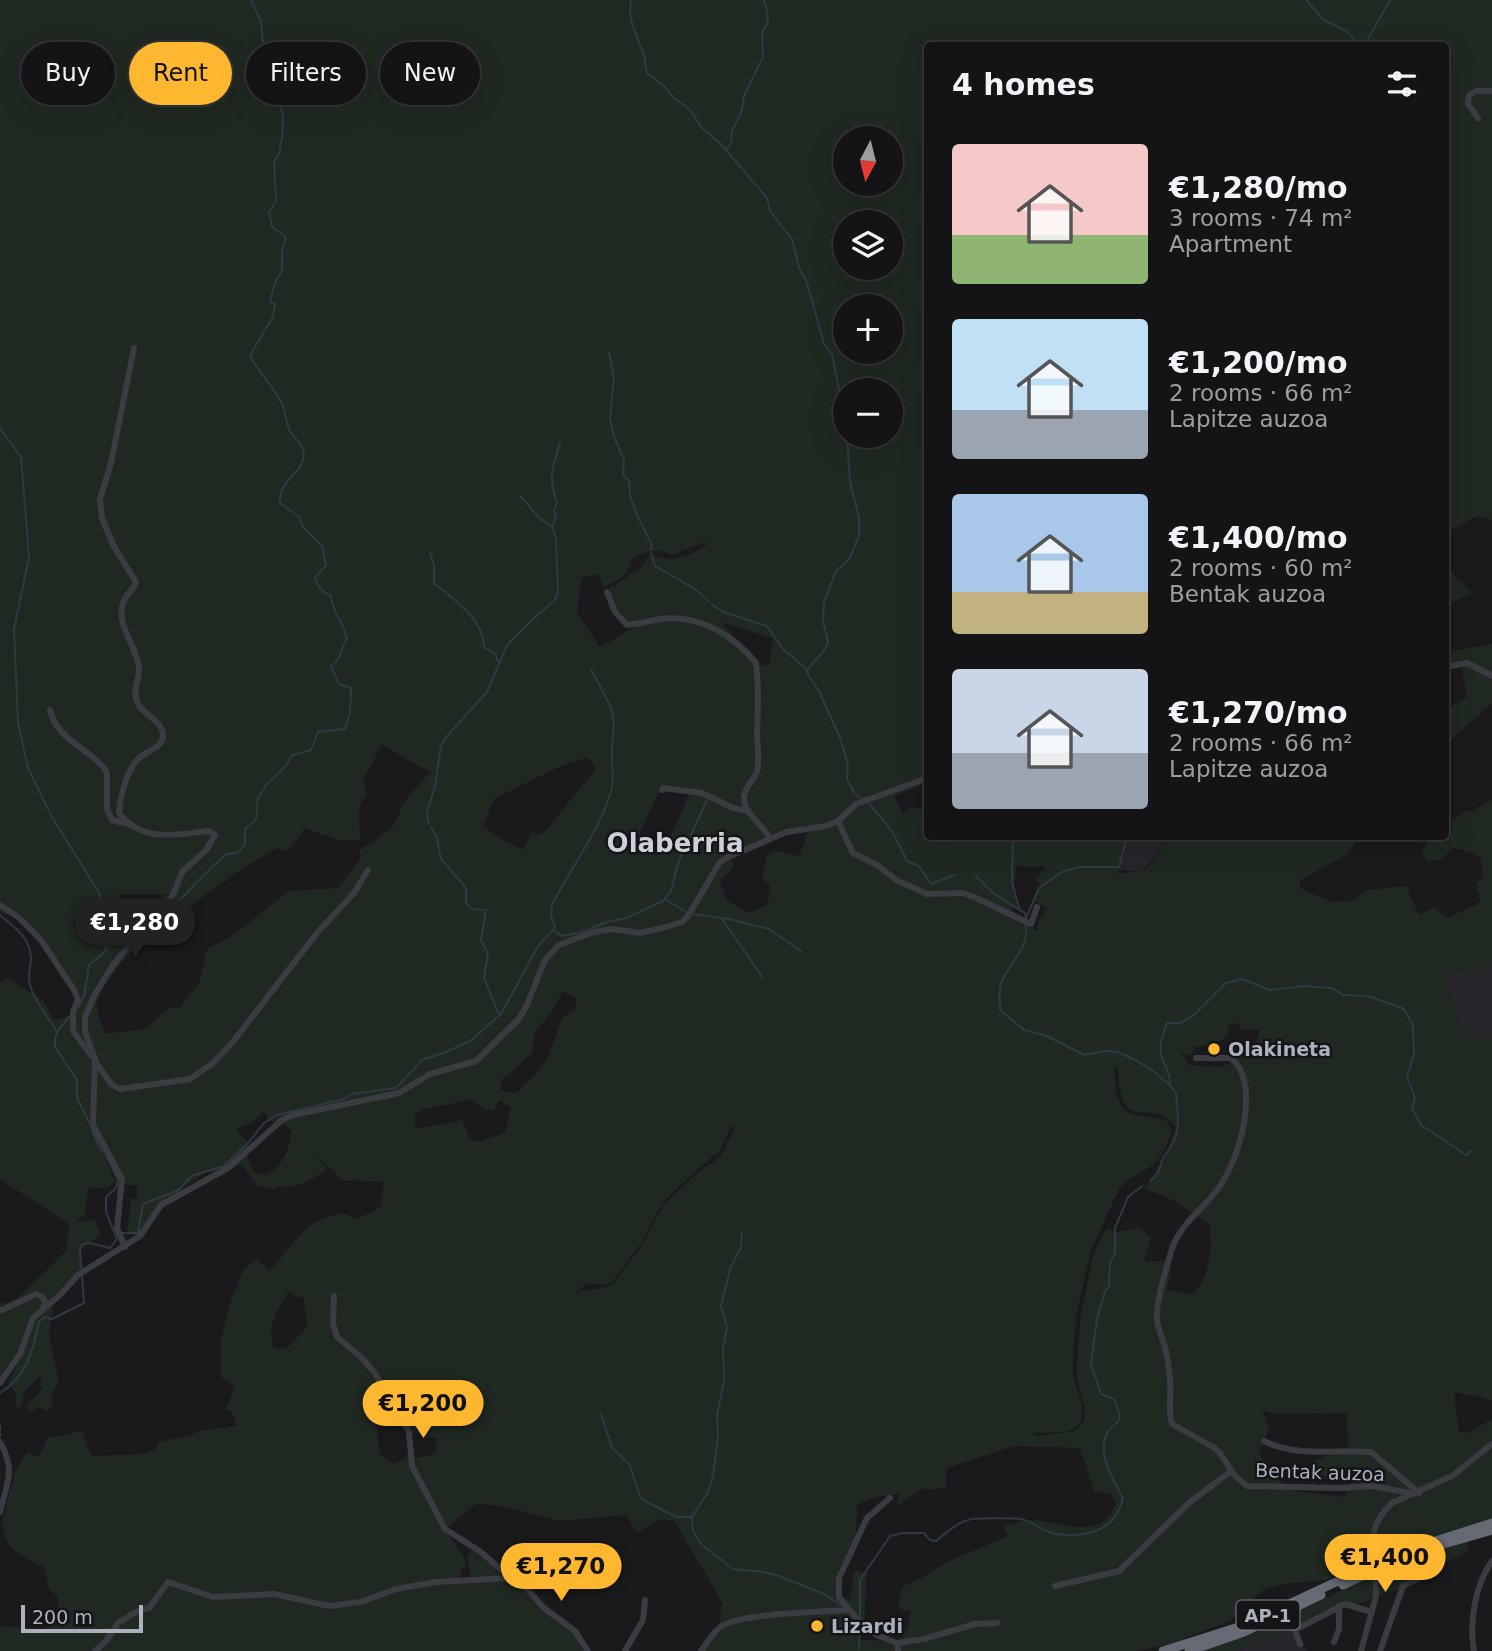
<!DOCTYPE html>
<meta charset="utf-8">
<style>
:root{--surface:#141416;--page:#212123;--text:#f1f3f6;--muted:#9d9ea1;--line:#333335;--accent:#ffb730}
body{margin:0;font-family:"DejaVu Sans",sans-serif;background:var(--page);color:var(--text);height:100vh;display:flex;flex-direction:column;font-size:26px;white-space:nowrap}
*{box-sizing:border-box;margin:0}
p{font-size:23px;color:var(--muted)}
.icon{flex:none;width:38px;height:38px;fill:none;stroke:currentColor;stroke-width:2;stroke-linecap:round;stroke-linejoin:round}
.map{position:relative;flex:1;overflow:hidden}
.panel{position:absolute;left:924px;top:42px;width:525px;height:798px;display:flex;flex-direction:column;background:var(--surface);border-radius:7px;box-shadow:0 7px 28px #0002,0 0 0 2px var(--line)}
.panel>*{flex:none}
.guide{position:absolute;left:21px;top:42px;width:665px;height:63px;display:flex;gap:14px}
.needle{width:46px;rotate:187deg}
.controls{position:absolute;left:833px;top:126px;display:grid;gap:14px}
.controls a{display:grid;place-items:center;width:70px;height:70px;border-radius:50%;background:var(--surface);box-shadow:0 7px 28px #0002,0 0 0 2px var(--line);font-size:35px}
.scale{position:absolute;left:21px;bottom:18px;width:122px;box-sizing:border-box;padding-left:7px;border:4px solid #abb1bd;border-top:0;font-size:19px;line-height:24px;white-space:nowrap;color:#abb1bd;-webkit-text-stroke:5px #151518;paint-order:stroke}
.price{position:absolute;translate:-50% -60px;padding:0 16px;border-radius:24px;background:var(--accent);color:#111;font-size:23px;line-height:46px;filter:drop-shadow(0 2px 4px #0008)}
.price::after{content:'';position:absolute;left:50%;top:42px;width:21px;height:16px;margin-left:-10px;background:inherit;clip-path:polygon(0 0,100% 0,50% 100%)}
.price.active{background:#222;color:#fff}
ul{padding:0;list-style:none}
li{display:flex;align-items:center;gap:21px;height:175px;padding:0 28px}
li span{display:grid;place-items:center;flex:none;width:196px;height:140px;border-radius:7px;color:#555}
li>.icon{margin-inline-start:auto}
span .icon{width:84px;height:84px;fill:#fffc;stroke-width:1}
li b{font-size:30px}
h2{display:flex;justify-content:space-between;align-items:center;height:84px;padding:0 28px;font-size:30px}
.chip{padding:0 24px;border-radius:32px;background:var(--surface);box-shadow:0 7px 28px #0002,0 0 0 2px var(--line);font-size:24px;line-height:63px}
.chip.active{background:var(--accent);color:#111}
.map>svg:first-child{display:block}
</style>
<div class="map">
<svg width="1492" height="1651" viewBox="0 0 1492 1651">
<rect width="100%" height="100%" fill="#1a1a1d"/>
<g fill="#26262a">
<path d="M1127,837H1171L1142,872L1121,870L1122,850Z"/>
<path d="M1492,964V1038H1466L1462,1031L1447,983L1450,973L1476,972Z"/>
<path d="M1295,1626L1307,1651H1236Z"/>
</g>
<g fill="#1f2921" fill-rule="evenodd">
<path d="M0,0H1492V520L1477,516L1446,533V46H928V782L894,796L903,815L909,808L927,809L928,836L1127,837L1122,850L1121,870L1115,873L1142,872L1151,864L1171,837H1359L1348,854L1300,880V888L1331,902L1353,901L1367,890L1407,886L1410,897L1420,915L1434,907L1446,918L1479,904L1481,897L1476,888L1477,882L1483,878L1481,858L1471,852L1453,848L1441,859L1428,861L1422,854L1428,841L1452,833V822L1465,810L1472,812L1492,799V964L1476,972L1450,973L1447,982L1466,1038H1492V1400L1454,1392L1459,1432L1469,1433L1492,1419V1520L1383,1552L1326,1580L1283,1584L1261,1591L1230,1621L1182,1639L1176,1643L1135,1651H901L897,1643L908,1628L910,1612L898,1608L902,1587L923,1577L947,1562L1008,1536L1003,1526C1012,1524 1022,1520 1031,1520C1061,1521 1101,1544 1116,1503L1110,1494L1094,1492L1080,1448L1014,1446L947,1468L946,1487L930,1490L923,1488L899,1505L897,1503L899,1493C882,1497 872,1495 857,1506L856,1540L839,1578V1596L850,1599L854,1571L867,1573L864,1625L860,1626L859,1640H875L895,1645V1651H701L719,1627L722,1602L674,1521L658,1519L637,1533L626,1515L559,1521L502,1506L476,1504L444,1530L456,1545L464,1557L466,1565L461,1570L460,1578L436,1583L520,1581L544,1608L575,1631L588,1651H0V1626L28,1628L43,1633L56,1615L59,1606L57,1596L49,1589L44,1567C22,1556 3,1550 2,1522L15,1472L27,1452L39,1457L48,1437L61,1436L82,1430L88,1449L93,1456L146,1454L157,1448L158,1443C171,1438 188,1438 199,1431L237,1426L232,1412L225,1410L235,1386L221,1377V1339L231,1300L243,1270L257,1259L269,1271C284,1256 299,1231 316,1222C324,1217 335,1216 343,1213L357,1219L381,1207L384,1182L342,1180L312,1150L327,1168C324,1173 303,1184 296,1186C287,1188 281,1185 273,1189L257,1185L241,1164L217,1176L210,1170L178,1190L179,1197L156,1210L140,1236L127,1233L131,1199L138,1198V1186L125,1184L124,1177L109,1153L106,1160L115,1182L105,1189L90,1187L87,1194L85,1214L76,1222L94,1220L101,1234L79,1251L84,1267L49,1302L53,1306L49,1336L59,1382L51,1394L53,1404L47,1411L38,1406L32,1412L28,1410L27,1405L42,1390L40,1383L42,1374L22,1395L23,1401L19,1409L15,1406C18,1396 15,1390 8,1382L22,1356L0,1380V1304L17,1299L66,1251L69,1224L0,1179V984L7,978L43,1000L54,1020L73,1015L79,1000L42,939L11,910L8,915L0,912ZM845,138H891V184H845ZM845,222H891V268H845ZM845,306H891V352H845ZM845,390H891V436H845ZM705,542L707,545C685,558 674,564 650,554L640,568L616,584L617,587H611L609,591L615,611L626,624L637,626L600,647L577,613L582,578L598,574L604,587C620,579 627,578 632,559C644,552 658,547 672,555ZM722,622L772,638L770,663L757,667ZM382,745L431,773L427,775L404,802L394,825L374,842L360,849L361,858L338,888L289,891L230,937L207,949L199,983L179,1009L171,1007L144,1029L105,1034C103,1026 98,1016 97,1008C96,984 150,930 170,917C175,913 184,913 189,908C216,886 247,864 278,848L288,851L305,828L337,840H360L359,806L367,794L363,780ZM588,757L596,769L547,829L539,835L532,831L523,850L503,840L483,826L494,799L561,766ZM661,787L690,793L668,843L639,835ZM787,831L808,832L799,856L776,851L767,856L762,879L770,885L768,904L749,913L726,900L720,880L734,868L730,855ZM1017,865L1033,868L1044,865L1045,870L1035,879L1039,882L1041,889L1035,895L1033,901L1048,908L1038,921L1037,931L985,903L962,895L919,893L964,892L1011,913L1017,902L1014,884ZM119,894L166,895L145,906L125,923L118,915ZM562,991L577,999L574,1010L562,1018L549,1055L540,1070L516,1093L500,1091L501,1080L517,1068L532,1052L535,1032L554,1009ZM1238,1023L1241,1030H1260L1254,1045L1239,1051L1236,1056L1241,1070L1232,1062L1222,1067L1188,1065L1187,1060L1180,1053L1192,1056L1194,1047L1216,1044L1229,1034L1227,1028L1231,1024ZM1115,1067H1118C1120,1142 1150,1092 1176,1127L1166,1156L1145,1188L1174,1201L1210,1225C1212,1249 1211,1277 1192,1295L1167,1290L1171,1268L1164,1261L1144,1262L1151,1238L1140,1228L1116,1232L1107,1228L1094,1252L1081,1314L1076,1374L1085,1411L1084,1421L1076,1431L1036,1436L1032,1433L1065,1432L1077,1427L1081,1422L1082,1405L1073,1377V1348L1077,1312L1090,1253L1119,1189L1128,1180L1150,1167L1162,1155L1172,1131L1166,1120C1156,1117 1147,1117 1137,1115C1114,1111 1115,1086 1115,1067ZM472,1100L485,1110L493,1111L500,1100L511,1108L505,1133L478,1142L470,1139L462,1120L416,1129L414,1116L423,1109ZM264,1111L269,1121L285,1125L292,1130C287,1152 287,1162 266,1175L254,1172L248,1159L247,1142L236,1129L250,1124ZM731,1126L735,1128L720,1157L694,1176L663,1206L642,1245L615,1282L608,1287L579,1292L572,1299C587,1273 598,1292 613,1281L641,1243L663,1202L703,1164L720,1151ZM289,1291L295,1296L304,1298L307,1327L286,1349L274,1348C266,1328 277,1308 289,1291ZM393,1409L407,1432L437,1438L435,1454L411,1459L409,1455L394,1464L380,1455L375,1416ZM1263,1411L1277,1414L1346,1413L1349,1446L1311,1462L1314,1475L1353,1479L1345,1497L1294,1491L1273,1477L1259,1453L1269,1429Z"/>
<path d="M1446,567L1472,593L1446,605Z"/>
<path d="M1492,644V703L1446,744V710L1467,697L1461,664L1446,667V652Z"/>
<path d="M1469,1541L1467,1551L1419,1577L1420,1582L1295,1626L1236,1651H1204L1281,1620L1383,1570Z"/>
<path d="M473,1549L506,1576L471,1578L467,1556Z"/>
</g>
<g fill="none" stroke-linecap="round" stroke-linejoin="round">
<g stroke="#2e3a43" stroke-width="2">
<path d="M631,0C627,21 638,36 644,56C646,61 645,68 647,73L664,86L673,97L691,111L701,127L720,143L767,198L770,211L792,239L799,267L807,283L824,344L832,354L845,421"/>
<path d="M1306,0L1324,20L1347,31L1359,46"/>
<path d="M1364,46L1390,0"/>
<path d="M727,149L731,144L732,131L742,110L744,96L763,57L762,33L768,22L766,5L763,0"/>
<path d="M609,352L614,379L610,418L614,437L624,460L623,475L629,481L630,495L637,515L652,545L651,550"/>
<path d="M0,428L21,457L29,557L14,629L18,722L28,768L52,817L99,893L107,922L105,950"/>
<path d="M847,436L850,482L859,518V535L850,558L836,571L824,602L823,621L828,642L826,648L807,670L808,675L819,691L841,740L848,765L847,779L854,793L865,800"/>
<path d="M520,496C535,510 531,514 551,526"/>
<path d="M557,503C547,471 553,472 560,442"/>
<path d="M430,553L434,565V583C453,599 484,619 484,647L495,654L498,661"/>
<path d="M651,553L655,566L695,589L708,601"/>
<path d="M712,605L726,613L767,626L783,649L806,669"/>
<path d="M869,803L892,831L907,861L919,866L931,884L955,875"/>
<path d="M429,824L427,813L435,786L441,746L447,736L487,692L507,645L534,618L554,601L558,593L556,539L552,526L556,518L554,511L556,505"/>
<path d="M431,827L437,838L441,859L466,888V904L472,909L486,910L481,940L488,954L484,978L499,1015"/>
<path d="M1013,836L1012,882L1019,908"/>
<path d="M976,876L994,894L1025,913L1026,919"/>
<path d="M665,899L686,912"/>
<path d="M169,905C186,898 184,894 196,883C206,873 216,863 226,854L238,853L245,844V829L256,820L258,798L266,785L282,770L293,755L311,750L318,732L345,729L350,713L351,688L339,684L331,666C344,657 339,649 347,639C344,623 332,612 331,596C324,593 317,587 315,578L326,565L322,546L303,527L299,517L280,503C278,480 303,474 304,455C304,444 296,440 291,433C286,426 286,414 283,406C275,387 258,373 250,355L273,317L275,304L270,301L275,283L282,270V250L286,237L272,227L269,212L276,201L274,162L279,154L282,138L283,114L264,54L261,21L251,0"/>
<path d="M692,914L729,919L769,929L801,951"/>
<path d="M0,915C14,927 30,937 31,958C31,967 27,976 30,985C35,1002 48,1017 57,1032"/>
<path d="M1026,918L1039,888L1064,871L1080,867H1119L1127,836"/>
<path d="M722,919L763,978"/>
<path d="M1026,925C1029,948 1011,961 1002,981C998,989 1000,1001 1000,1010L1024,1030L1047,1036L1084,1055L1105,1051L1118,1052L1133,1059L1149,1068L1170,1085L1176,1093C1177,1107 1180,1126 1175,1138C1173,1146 1167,1151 1163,1158C1159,1167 1160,1175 1150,1181"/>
<path d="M554,931L562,936L579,933L607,922L626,918L663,901L671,891L678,863L707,800"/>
<path d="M79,1006L84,996L89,965L110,947L113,940L127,932L149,908L163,906"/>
<path d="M70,1016L59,1029L55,1038V1047L77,1080V1098L90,1124"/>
<path d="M1170,1085C1170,1075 1168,1071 1164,1063C1157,1049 1162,1036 1167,1023H1181L1195,1014L1226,983L1243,979L1269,990L1305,986L1332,988L1343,995L1367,996L1391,1004L1404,1009L1413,1025L1414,1054L1407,1077L1415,1098L1412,1108L1421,1125L1466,1155L1471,1151"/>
<path d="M92,1130L99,1147L104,1152"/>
<path d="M742,1231L741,1247L730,1269L721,1306L727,1328L723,1348L724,1380L717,1416L718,1438L713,1476L707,1494L692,1517L693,1531L701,1544L733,1569L763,1572L779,1576L824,1594L842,1606"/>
<path d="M122,1233H138L143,1204L179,1190L191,1176L224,1166L248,1143L264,1123L277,1115L344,1099L351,1094L396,1088L422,1060L446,1052L470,1041L501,1014L538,946L555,928L551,915L552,905C569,871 602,826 611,791C615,777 611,762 612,748C613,734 616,720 610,706C604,693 597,681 591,669"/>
<path d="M81,1269L80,1249L83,1244L89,1243L110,1248L117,1239L106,1212V1197L116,1188L118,1180L107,1157"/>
<path d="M0,1393C27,1377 33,1350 39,1322L44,1317L52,1319L84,1303L82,1275"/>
<path d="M601,1414L612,1448L629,1464L641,1499L676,1517H692"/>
<path d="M0,1426V1436"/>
<path d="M860,1620V1580L890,1536L903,1533H924L930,1540L936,1541C946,1533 959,1521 972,1519C978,1518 1016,1518 1021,1519C1034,1522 1043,1532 1056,1534C1086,1538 1116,1531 1123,1498C1111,1476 1089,1441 1118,1422L1120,1415L1114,1399L1101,1394L1091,1364L1097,1319L1105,1291L1109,1287L1110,1263L1115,1254V1228L1128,1197L1142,1186"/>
<path d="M859,1649L860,1626"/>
</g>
<g stroke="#3b3c42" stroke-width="6">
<path d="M1478,118L1468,104L1469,95L1476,91H1492"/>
<path d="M607,592L615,612L627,625C638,624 649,621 660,619C698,614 733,634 756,663C759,684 758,711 757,733C757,745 760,759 757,771C753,783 740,790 745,805C749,817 764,826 770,839"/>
<path d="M1446,667L1467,663L1492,676"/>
<path d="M50,710C57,740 88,748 105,769L107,774V809L112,820L132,825"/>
<path d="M662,790L663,788L702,793L733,808L748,811"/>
<path d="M838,821L853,853L877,865L896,880L927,894L963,893L974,897L1031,924L1037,907"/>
<path d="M0,905L18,917L41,940L74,990L78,1000L73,1012V1031L91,1055"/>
<path d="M1196,1058H1231C1261,1084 1240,1155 1222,1183C1208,1206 1183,1220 1173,1246C1168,1261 1155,1305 1157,1319C1158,1329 1161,1335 1164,1344C1168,1356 1169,1369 1170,1381C1172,1395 1167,1410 1172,1424L1213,1447L1220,1453L1235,1476L1247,1486L1340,1488L1374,1486L1414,1494"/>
<path d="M97,1064L111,1084L120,1089L190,1079L213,1063L232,1043L317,933L354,893L368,870"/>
<path d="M125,1247L117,1228L122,1179L93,1125L95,1059L85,1032V1017L95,994L113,965L132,942L156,920L174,893L182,872L207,849L215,835L209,831C177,834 143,844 119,813C120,797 127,769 139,758C146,751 162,748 163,737C165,723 144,715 138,704C131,691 140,680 139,667C136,645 114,623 124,600C127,593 134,590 136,582L113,545L102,518L100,499L111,463L134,348"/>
<path d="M334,1296L333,1324L337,1337L362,1358L374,1372L403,1420L409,1432L412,1466L445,1529L481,1552L511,1578L520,1581L544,1608L575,1631L588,1651"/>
<path d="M0,1311L36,1294L41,1296L45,1301L43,1308"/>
<path d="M0,1383L20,1354L33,1318L61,1294L78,1275L140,1236L161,1205L228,1168L282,1120L293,1115L399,1093L430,1074L476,1061L518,1020L526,1007L545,960L559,945L594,932L613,929L640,933L662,928L682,922L688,916L720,862L728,857L787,832L826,826L838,821L856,804L928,778"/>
<path d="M1264,1441C1299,1458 1334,1449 1371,1452L1419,1493"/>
<path d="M0,1442C16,1470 7,1483 0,1512"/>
<path d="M890,1498L867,1518L839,1578V1597L856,1618L876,1635L897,1643L898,1650"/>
<path d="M1373,1558C1370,1536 1375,1519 1392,1503L1452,1476L1492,1444"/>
<path d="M1055,1586L1119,1571L1189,1503L1231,1471"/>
<path d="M1334,1642L1339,1629V1606"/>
<path d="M897,1643L924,1639L975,1624L997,1623"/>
<path d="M1300,1644L1295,1630L1345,1604L1372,1612"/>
<path d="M95,1651L107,1640L118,1623L136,1612L149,1608L168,1582L213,1597L274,1594L329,1606L361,1602L396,1589L436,1582L511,1578"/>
<path d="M625,1651L643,1620L645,1600"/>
<path d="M701,1651C707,1643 713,1631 722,1626C744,1613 821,1612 849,1610"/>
<path d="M1361,1651L1376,1596V1575"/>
<path d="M1380,1651L1403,1586L1428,1573"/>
<path d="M1474,1651C1469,1622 1475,1585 1492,1561"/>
</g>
<g stroke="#666a74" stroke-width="9">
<path d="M1430,1548L1492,1530"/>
<path d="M1343,1585L1381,1567"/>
<path d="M1163,1651L1242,1626L1398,1553L1492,1523"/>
<path d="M1189,1651L1244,1632L1321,1595"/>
</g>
<path stroke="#3b3c42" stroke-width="6" d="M1373,1558L1376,1575"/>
</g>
<g fill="#ffb730" stroke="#151518" stroke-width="2.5">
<circle cx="1214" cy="1049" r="7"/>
<circle cx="817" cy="1626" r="7"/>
</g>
<g text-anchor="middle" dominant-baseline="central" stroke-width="5" stroke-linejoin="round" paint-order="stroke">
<rect fill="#151518" stroke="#7e828c" stroke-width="2" x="1236.5" y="1600.5" width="63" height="29" rx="5"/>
<g font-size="18" font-weight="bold" fill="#abb1bd">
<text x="1268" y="1615">AP-1</text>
</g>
<g font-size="19" font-weight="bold" fill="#abb1bd" stroke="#151518" text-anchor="start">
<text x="1228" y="1049">Olakineta</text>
<text x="831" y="1626">Lizardi</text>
</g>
<g font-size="19" fill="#abb1bd" stroke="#151518">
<text transform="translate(1320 1472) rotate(2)">Bentak auzoa</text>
</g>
<g font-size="26" font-weight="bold" fill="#cdd0d9" stroke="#151518">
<text x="675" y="843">Olaberria</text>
</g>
</g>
</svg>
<div class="controls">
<a><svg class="needle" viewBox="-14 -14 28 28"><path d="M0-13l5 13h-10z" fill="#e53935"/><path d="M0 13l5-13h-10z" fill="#9d9ea1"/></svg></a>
<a><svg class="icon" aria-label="layers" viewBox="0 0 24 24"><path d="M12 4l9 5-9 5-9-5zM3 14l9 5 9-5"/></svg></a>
<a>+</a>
<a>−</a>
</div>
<div class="scale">200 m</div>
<b class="price active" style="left:135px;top:959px">€1,280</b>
<b class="price" style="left:423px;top:1440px">€1,200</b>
<b class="price" style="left:1385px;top:1594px">€1,400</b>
<b class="price" style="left:561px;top:1603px">€1,270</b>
<div class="guide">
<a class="chip">Buy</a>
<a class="chip active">Rent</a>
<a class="chip">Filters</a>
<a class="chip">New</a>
</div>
<section class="panel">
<h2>4 homes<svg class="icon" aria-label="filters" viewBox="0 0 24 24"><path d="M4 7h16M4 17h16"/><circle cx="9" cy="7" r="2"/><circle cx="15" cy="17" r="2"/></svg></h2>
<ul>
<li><span style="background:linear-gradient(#f6c9c9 65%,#8fb573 0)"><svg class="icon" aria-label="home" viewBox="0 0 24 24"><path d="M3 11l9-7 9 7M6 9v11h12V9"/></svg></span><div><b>€1,280/mo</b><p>3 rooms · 74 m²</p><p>Apartment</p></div></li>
<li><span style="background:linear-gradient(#bfe0f5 65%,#9aa5b1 0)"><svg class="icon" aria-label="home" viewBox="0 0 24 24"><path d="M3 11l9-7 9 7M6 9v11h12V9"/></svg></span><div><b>€1,200/mo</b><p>2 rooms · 66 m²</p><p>Lapitze auzoa</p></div></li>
<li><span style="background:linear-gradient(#a9c7e8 70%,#c2b280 0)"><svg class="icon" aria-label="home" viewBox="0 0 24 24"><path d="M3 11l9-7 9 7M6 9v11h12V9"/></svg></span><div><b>€1,400/mo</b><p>2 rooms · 60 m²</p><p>Bentak auzoa</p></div></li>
<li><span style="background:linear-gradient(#c9d6e8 60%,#9aa5b1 0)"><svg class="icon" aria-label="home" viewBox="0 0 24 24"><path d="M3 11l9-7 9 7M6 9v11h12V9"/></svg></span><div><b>€1,270/mo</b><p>2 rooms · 66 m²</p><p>Lapitze auzoa</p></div></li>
</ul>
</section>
</div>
